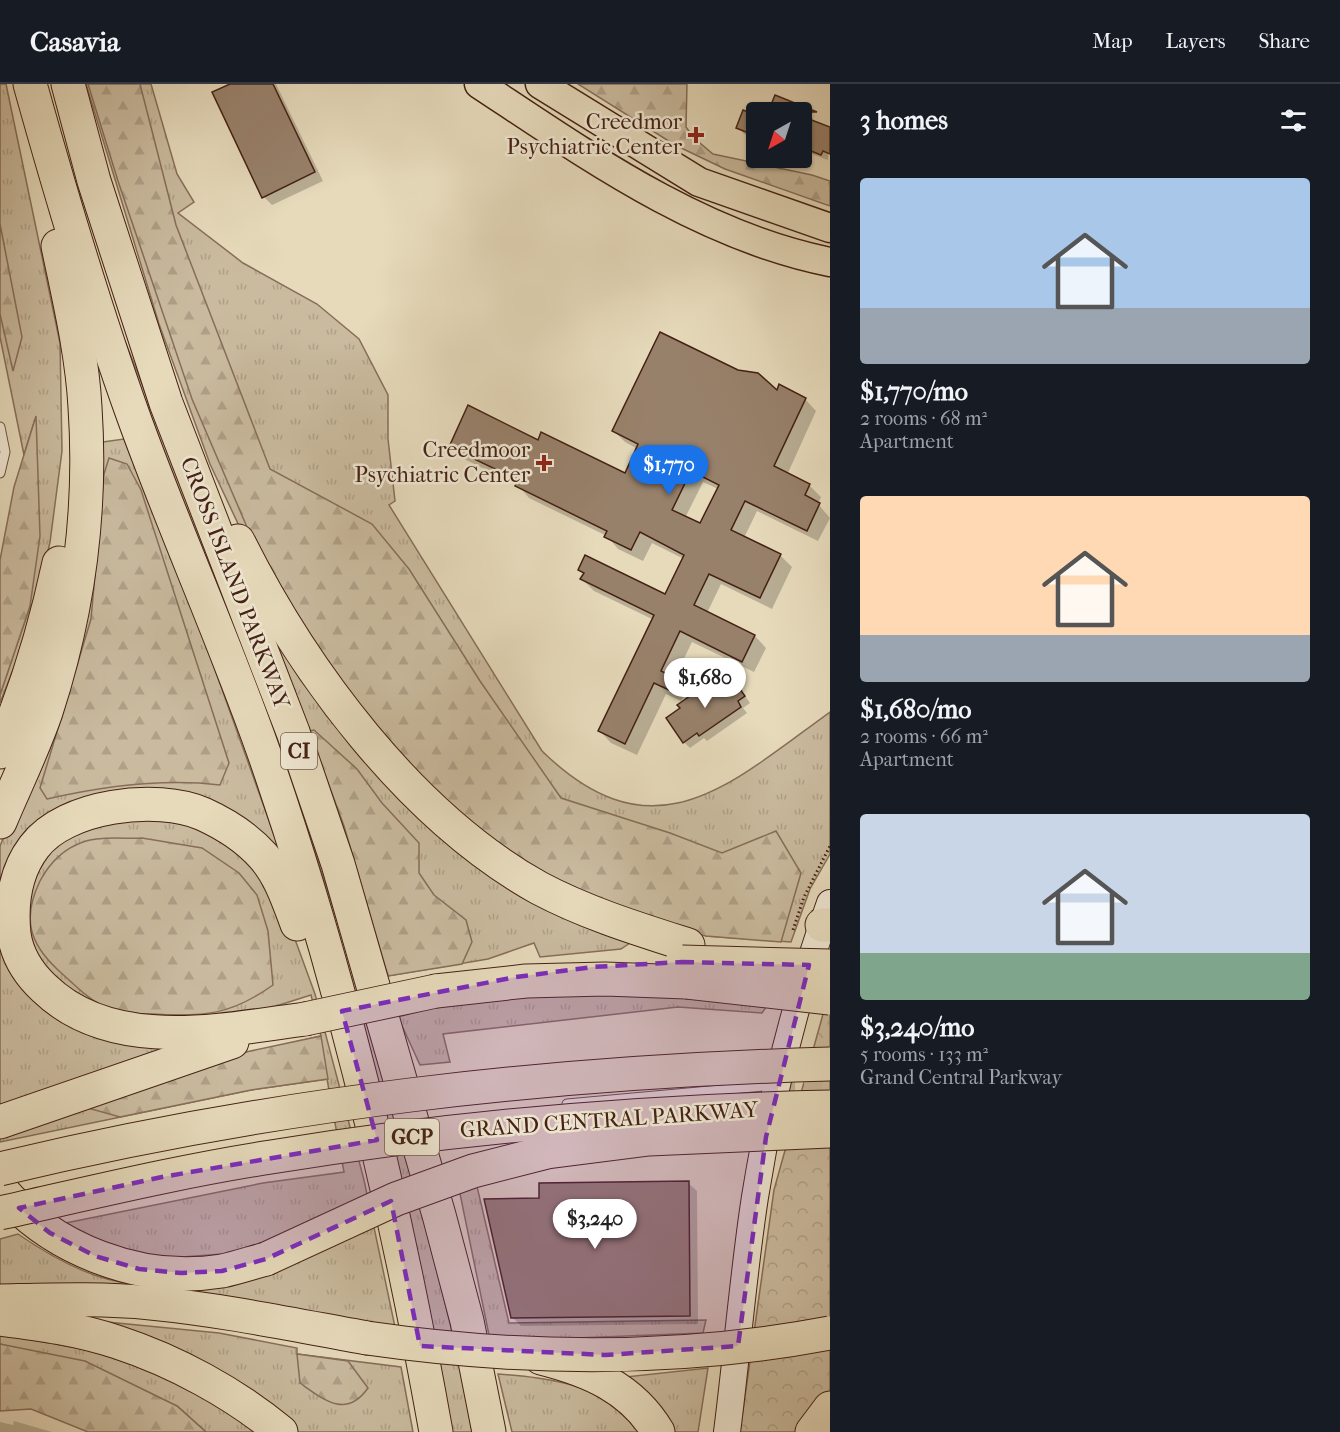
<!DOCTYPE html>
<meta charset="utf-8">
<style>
:root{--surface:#171b24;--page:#242831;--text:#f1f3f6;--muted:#9ea1a6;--line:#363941;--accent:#1a73e8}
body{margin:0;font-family:"IM FELL French Canon",serif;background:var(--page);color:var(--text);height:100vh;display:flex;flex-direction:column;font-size:22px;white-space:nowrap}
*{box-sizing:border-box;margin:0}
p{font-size:20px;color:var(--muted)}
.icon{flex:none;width:33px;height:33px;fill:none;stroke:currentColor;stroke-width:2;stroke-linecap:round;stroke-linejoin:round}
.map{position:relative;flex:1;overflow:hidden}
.sheet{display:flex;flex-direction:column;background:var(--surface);width:510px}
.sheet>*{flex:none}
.needle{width:39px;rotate:219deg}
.buttons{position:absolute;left:746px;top:18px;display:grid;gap:12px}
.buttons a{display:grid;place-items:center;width:66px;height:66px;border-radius:6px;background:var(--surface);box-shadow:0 2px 4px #0004;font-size:30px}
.price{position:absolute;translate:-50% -51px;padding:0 14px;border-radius:21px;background:#fff;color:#222;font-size:20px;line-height:39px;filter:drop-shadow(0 2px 3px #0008)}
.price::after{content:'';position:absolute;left:50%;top:36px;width:18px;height:14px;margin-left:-9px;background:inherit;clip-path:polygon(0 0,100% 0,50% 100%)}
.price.on{background:var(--accent);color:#fff}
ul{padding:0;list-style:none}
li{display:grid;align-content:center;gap:12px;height:318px;padding:0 30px}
li span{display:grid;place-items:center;height:186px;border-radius:6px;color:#555}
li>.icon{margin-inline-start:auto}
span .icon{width:108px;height:108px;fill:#fffc;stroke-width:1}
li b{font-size:26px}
h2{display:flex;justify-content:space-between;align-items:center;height:72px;padding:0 30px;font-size:26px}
header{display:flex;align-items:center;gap:36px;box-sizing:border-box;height:84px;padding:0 30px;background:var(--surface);border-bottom:2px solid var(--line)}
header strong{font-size:28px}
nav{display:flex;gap:33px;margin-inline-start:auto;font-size:21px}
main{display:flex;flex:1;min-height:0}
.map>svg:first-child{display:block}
</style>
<header>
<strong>Casavia</strong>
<nav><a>Map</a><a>Layers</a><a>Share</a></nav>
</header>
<main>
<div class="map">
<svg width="830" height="1348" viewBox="0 0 830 1348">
<defs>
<pattern id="grass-tufts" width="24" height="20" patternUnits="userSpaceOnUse" patternTransform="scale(1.5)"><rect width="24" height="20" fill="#cabb9f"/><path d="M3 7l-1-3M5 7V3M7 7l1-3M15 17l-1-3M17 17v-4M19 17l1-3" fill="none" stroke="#afa088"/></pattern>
<pattern id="forest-firs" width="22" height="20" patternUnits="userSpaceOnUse" patternTransform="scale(1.5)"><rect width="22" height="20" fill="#cabb9f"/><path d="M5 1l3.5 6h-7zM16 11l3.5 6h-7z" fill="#afa088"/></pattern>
<pattern id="park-crowns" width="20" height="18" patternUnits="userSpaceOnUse" patternTransform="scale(1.5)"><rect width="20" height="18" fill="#cabb9f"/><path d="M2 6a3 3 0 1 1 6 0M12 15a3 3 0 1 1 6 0" fill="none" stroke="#afa088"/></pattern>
</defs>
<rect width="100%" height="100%" fill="#e6dabb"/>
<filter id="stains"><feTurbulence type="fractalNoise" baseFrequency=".00333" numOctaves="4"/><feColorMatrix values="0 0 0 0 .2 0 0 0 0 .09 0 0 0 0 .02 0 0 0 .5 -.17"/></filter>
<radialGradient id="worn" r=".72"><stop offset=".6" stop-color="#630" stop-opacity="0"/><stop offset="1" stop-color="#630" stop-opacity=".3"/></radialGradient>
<g fill="url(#grass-tufts)" stroke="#876e5a" stroke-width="1.5">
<path d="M0,0H6L60,259L62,367L50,458L32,537L0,619V611L30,522L35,335L24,371L0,253Z"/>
<path d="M86,0H151L177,90L194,118L178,129L243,179L317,220L359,255L388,311V355L395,417L389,421L542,667C654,776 729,701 830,628V770L810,805L791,858L706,852L263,493L210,380L159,240Z"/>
<path d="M125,257C233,530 337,806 412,1090C434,1176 458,1261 472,1348H448L415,1176L123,258Z"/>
<path d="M124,355L196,533L290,795L251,747L64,727L0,824V762L39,669L96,359Z"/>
<path d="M251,495L630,859L621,865L540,873L534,859L488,875L388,892Z"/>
<path d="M135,730L199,740L251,771L281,817L315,910L364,1096L395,1243L0,1208V1155L18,1150C50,1172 96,1198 136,1200C148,1201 207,1176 223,1170L155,1175L51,1142L263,1099L344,1088L327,995L251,1006L0,1058V1049C106,1011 211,976 321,952L311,911L273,923L185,939L71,918L30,875L18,823L39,771L79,743Z"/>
<path d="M0,851L16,895L168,963L0,1022Z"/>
<path d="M572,903L769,919L762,929L678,923L443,950L450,978L420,981L398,933L489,908Z"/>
<path d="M475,1094L509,1239L706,1236L703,1249L550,1255L489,1251L458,1100Z"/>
<path d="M107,1238L219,1249L297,1264V1270L401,1283L413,1348H289Z"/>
<path d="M0,1250L88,1266L184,1297L267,1348H206L177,1322L0,1260Z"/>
<path d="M708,1284L698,1348H663L616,1294Z"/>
<path d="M498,1290C549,1294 610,1300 639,1348H512Z"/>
</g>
<g fill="url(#forest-firs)" stroke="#876e5a" stroke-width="1.5">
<path d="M88,0H140L176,141L270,385L372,440L409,485L480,597L561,714L670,749L722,769L776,747L801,789L781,858L706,852L630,833L525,786L438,720L333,593L268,492L192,315L118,97Z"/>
<path d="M578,0H687L686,43L694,54L713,70L812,91L830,97V122L725,85L675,61Z"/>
<path d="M0,140L22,253L13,287L0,230Z"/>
<path d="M36,332L40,452L30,522L0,611V476L14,403Z"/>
<path d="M109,374L127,380L141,406L229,679L220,701C162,694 104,702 47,715L40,704L91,535L104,390Z"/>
<path d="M314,646L357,685L382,719L419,759V789L434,811L466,836L472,858L462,880L388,892L344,742L309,647Z"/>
<path d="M142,754L202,764L239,789L257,811L268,847L273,901C231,931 204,933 153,930C138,930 123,930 108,924C89,917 73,899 58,886C29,859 22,834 40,797C49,780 63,765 83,758C99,752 124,755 142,754Z"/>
<path d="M321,952L328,995L251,1006L120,1033L77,1021L246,968Z"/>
<path d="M0,1260L85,1277L177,1322L206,1348H88L31,1325L0,1327Z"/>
<path d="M297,1270L348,1277L368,1304C346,1335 324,1316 300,1299Z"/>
</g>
<path fill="url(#park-crowns)" stroke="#876e5a" stroke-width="1.5" d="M830,905V1348H740L774,1106Z"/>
<g fill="#0003" fill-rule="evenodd">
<path d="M233,0H276L323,97L272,121L264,113Z"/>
<path d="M775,13L804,24L813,35L812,38L830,45L828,76L801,66V28H769Z"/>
<path d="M756,33V54L744,50L738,43Z"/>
<path d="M778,309L805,315L816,327L787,391L809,401L821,413L818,420L830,434L818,457L757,427L744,454L780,471L792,483L772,525L721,500L707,529L755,552L766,564L754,588L692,558L674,595L686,607L681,617L666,610L637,671L611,659L600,647L654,536L594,507L582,495L584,490L580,486L666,512L684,475L652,459L643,477L618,465L607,452L529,414L518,401L462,374L450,362L538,358L625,391L638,365L625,358L614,347ZM703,398L718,405L700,441L685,434Z"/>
<path d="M720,593L731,607L737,603L743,609L750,619L743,624L747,629L707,657L704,654L690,664L684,658Z"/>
<path d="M688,1099L697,1107L698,1240L521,1242L512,1233L541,1115Z"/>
<path d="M14,1337L52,1348H0V1338L13,1341Z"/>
</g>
<g fill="#98816b" stroke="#442114" stroke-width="1.5" fill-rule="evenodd">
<path d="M230,0H273L315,88L262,114L212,8Z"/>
<path d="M775,11L817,28H768Z"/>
<path d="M743,26L756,31V52L736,44Z"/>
<path d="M801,32L830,43V70L823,67L821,71L801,63Z"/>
<path d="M660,248L738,286L758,289L777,306L779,300L806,314L774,382L810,400L805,411L820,419L807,447L745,417L731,446L781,470L760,514L709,490L694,521L755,551L742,578L680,547L661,587L675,594L669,606L654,599L625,660L598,647L654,531L580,495L584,489L578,486L585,471L665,510L684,471L640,448L631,466L604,453L607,447L515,402L518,396L449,363L468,321L538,356L541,348L625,389L638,360L612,347ZM691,387L719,401L700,439L672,426Z"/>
<path d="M720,591L730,606L737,601L745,612L738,617L741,623L699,652L697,649L683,659L666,634L680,624L677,621Z"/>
<path d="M689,1097L690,1232L511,1234L484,1115L539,1114V1099Z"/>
</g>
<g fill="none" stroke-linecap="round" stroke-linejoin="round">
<path stroke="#c6b59a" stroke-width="18" stroke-dasharray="18 9" stroke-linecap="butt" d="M777,1001H830"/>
<g stroke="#6c4f3e" stroke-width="11">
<g id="service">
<path d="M0,343L5,368L0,389"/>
<path d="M567,1020L774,1001"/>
</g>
</g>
<g stroke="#442114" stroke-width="28">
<path id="secondary" d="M727,1348C737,1270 743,1191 755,1113C771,1013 796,914 830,819"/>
</g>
<g stroke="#442114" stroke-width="31">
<g id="primary">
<path d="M479,0C588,72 700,152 830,178"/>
<path d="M540,0L699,98L830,144"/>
</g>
</g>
<g stroke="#442114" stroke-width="35">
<g id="motorway">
<path d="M30,0C61,111 94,223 133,331C174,445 224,555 264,669C341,890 395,1118 436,1348"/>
<path d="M68,0L94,97L166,319L293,648L338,780L439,1131L467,1237L489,1348"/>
<path d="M238,457C303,587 410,732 539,804C586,829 638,845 688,861"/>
<path d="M0,668C26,607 45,545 59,479"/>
<path d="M0,738C15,702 33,666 46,628C78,530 92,427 85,323C82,269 69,215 58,162"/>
<path d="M297,840C288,816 280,791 263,772C247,754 225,740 203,730C157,710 65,721 34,763C15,788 11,820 14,850C17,871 29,890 44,904C112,970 221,946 305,935"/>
<path d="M822,841H830"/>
<path d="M436,907L526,897L605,895L687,898"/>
<path d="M0,1038L232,958"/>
<path d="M0,1104C52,1166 141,1200 222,1187C236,1184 251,1179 266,1175"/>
<path d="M0,1217C50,1216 101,1214 151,1219C223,1226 295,1241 367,1254"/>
<path d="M0,1235C39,1240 79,1245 117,1258C175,1277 234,1309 281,1348"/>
<path d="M541,1274C589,1286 632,1304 658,1348"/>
<path d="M812,1348L830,1324"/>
</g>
</g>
<path stroke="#442114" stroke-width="3" stroke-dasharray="1.5 3" stroke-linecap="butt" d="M793,846L804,813L830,762"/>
<use href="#service" stroke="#efe7d3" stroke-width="9"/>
<use href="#secondary" stroke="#efe7d3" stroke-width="26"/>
<use href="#primary" stroke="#e6dabb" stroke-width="28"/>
<use href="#motorway" stroke="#e6dabb" stroke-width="33"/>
<g stroke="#442114" stroke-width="35" stroke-linecap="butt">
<g id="motorway-bridge">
<path d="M682,878L830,882"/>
<path d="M687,898L830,914"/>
<path d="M305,935L436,907"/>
<path d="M0,1085C275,1019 548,988 830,980"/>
<path d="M0,1129C90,1109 180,1087 271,1073C456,1043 642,1027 830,1023"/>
<path d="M266,1175L396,1115L473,1087L547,1068L649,1055L830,1047"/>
<path d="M367,1254C520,1276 678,1278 830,1249"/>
</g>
</g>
<use href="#motorway-bridge" stroke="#e6dabb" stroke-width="33"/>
</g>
<path fill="#7b2cbf" fill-opacity="0.2" stroke="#7b2cbf" stroke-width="4.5" stroke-dasharray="12 8" stroke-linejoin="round" d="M682,878L809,881L766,1053L738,1262L605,1271L420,1262L391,1117L266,1175L222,1187L181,1189L139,1185L95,1172L50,1149L19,1124L162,1093L377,1056L342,927L516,893L593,883Z"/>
<g fill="#8f2418" stroke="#efe7d3" stroke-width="2">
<path d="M693 42h6v6h6v6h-6v6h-6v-6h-6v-6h6z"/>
<path d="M541 370h6v6h6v6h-6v6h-6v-6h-6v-6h6z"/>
</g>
<g text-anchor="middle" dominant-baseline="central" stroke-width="5" stroke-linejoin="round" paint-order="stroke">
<g fill="#efe7d3" stroke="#775c4d" stroke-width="1.5">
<rect x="281" y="649" width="36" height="36" rx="4.5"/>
<rect x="385" y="1035" width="54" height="36" rx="4.5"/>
</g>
<g font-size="21" font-weight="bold" fill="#442114">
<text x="299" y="667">CI</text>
<text x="412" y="1053">GCP</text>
</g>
<g font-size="22" fill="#442114" stroke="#efe7d3" text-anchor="end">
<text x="682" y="38">Creedmor<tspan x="682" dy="25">Psychiatric Center</tspan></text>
<text x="530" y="366">Creedmoor<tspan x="530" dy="25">Psychiatric Center</tspan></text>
</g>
<g font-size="22" fill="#442114" stroke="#efe7d3">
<text transform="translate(235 499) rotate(69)">CROSS ISLAND PARKWAY</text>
<text transform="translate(609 1036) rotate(-4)">GRAND CENTRAL PARKWAY</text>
</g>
</g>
<rect width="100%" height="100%" filter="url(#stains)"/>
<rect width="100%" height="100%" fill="url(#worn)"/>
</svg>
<div class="buttons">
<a><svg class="needle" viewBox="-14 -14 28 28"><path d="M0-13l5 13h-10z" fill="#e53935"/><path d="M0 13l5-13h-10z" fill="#9ea1a6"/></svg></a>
</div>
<b class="price on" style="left:669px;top:412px">$1,770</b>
<b class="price" style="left:705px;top:625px">$1,680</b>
<b class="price" style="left:595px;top:1166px">$3,240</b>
</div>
<section class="sheet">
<h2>3 homes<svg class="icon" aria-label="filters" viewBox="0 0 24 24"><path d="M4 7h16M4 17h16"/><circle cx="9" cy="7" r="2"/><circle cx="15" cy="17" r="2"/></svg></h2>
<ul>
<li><span style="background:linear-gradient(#a9c7e8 70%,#9aa5b1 0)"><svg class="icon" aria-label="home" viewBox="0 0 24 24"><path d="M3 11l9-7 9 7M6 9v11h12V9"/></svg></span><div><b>$1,770/mo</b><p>2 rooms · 68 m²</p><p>Apartment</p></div></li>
<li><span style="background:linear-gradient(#ffd9b3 75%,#9aa5b1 0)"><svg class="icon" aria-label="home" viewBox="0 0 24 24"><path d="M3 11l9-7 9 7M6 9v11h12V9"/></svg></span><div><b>$1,680/mo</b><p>2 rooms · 66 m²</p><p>Apartment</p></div></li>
<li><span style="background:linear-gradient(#c9d6e8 75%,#7fa58c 0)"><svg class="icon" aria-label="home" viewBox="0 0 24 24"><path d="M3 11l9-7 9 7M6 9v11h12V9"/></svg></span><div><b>$3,240/mo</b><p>5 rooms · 133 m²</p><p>Grand Central Parkway</p></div></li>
</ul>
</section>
</main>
